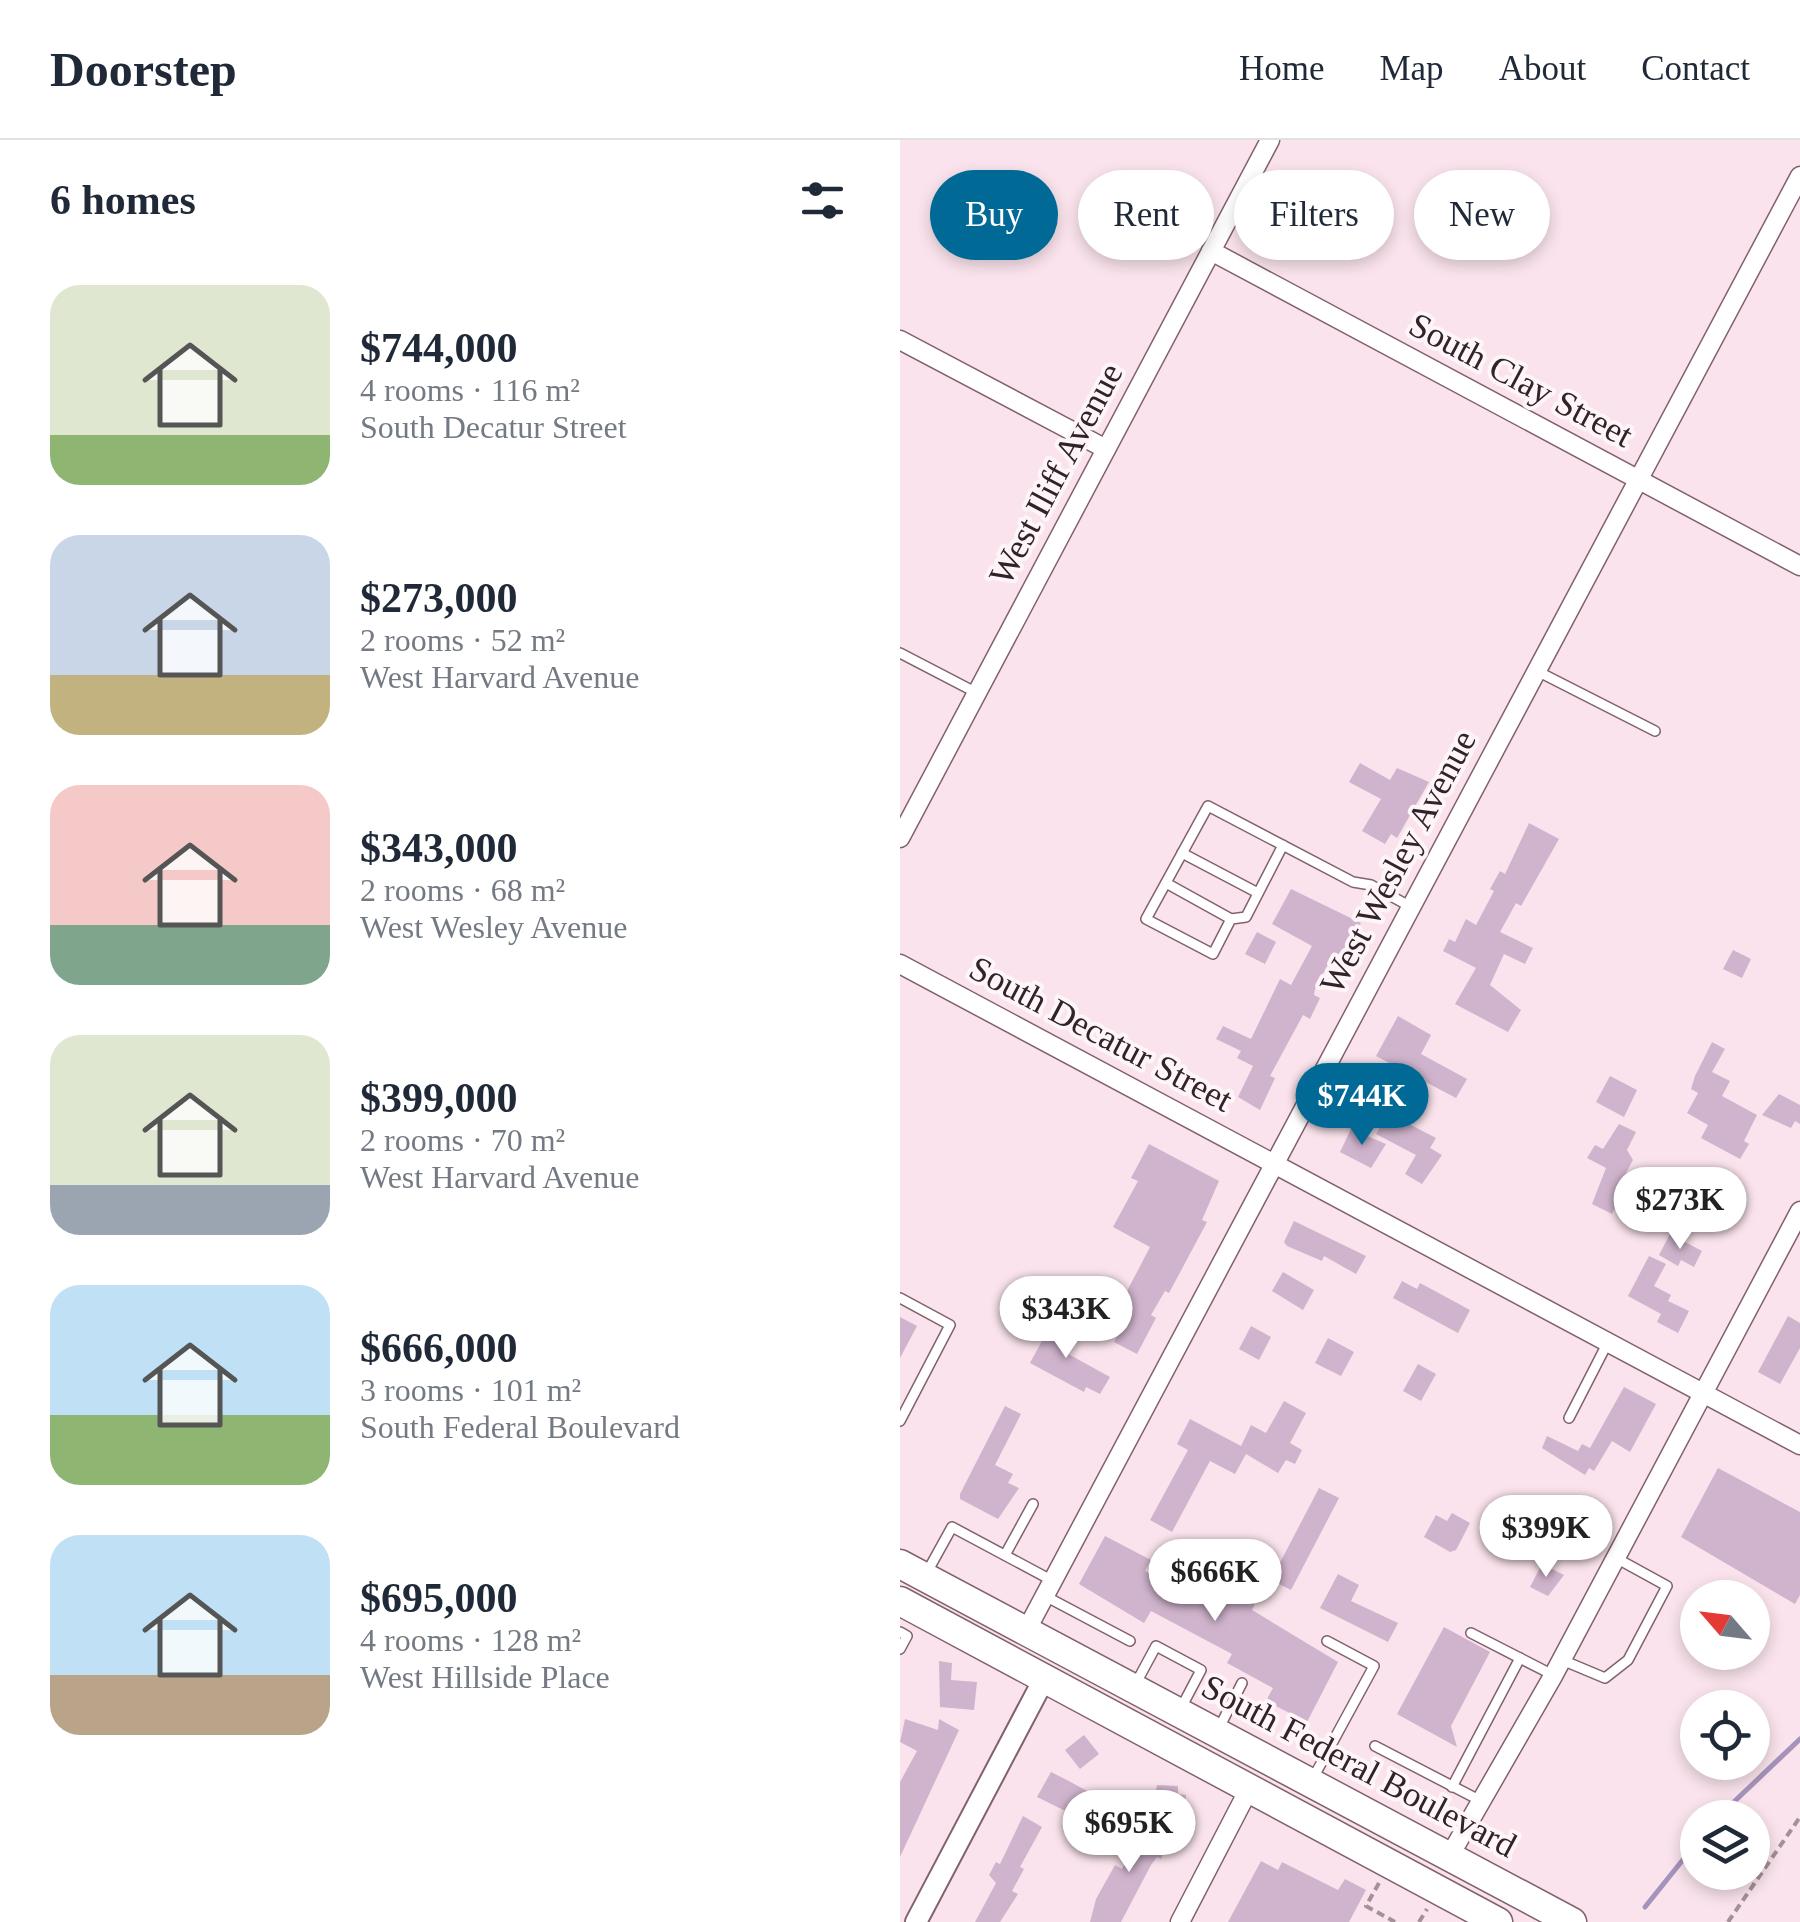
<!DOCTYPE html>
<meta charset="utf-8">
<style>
:root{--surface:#fff;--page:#f6f6f7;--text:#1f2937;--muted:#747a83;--line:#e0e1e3;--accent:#006996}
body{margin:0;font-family:Georgia,serif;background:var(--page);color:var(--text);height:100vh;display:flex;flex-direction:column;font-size:38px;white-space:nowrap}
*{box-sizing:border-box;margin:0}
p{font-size:32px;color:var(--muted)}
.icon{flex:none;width:55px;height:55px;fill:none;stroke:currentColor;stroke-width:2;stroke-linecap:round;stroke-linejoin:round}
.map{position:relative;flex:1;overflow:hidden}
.side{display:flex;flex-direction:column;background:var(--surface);width:900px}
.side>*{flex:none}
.hud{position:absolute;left:30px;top:30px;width:720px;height:90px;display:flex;gap:20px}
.needle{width:65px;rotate:298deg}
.fabs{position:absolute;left:780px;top:1440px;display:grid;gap:20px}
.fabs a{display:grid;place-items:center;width:90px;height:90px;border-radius:50%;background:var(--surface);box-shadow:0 5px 15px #0003;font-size:50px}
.price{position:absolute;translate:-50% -85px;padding:0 22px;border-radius:35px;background:#fff;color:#222;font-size:32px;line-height:65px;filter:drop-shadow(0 2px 5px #0008)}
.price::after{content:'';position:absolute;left:50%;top:60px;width:30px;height:22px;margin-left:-15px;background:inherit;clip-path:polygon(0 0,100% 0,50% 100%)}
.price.selected{background:var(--accent);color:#fff}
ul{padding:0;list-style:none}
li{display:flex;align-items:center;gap:30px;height:250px;padding:0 50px}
li span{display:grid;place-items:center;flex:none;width:280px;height:200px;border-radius:30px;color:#555}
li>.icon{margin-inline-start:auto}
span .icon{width:120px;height:120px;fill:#fffc;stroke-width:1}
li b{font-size:42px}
h2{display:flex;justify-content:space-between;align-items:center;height:120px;padding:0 50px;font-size:42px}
.tag{padding:0 35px;border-radius:45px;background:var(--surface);box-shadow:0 5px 15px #0003;font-size:35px;line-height:90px}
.tag.selected{background:var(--accent);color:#fff}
header{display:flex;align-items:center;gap:60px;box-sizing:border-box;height:140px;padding:0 50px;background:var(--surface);border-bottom:2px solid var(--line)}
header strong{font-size:48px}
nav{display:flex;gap:55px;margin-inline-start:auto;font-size:35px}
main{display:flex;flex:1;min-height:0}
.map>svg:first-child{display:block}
</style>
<header>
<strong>Doorstep</strong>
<nav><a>Home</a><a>Map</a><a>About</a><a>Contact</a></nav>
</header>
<main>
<section class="side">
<h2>6 homes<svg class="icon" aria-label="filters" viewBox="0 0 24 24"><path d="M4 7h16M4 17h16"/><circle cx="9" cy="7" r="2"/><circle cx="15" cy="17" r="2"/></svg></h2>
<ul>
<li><span style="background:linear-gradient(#dfe7d0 75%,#8fb573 0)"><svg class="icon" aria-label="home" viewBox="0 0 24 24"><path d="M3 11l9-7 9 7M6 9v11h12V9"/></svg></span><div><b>$744,000</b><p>4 rooms · 116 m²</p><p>South Decatur Street</p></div></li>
<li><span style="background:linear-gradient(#c9d6e8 70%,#c2b280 0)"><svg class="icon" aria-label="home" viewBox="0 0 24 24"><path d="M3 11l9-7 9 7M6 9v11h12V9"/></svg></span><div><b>$273,000</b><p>2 rooms · 52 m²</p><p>West Harvard Avenue</p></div></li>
<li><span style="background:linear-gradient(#f6c9c9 70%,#7fa58c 0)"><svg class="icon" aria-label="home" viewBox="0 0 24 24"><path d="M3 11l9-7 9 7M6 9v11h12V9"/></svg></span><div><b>$343,000</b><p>2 rooms · 68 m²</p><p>West Wesley Avenue</p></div></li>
<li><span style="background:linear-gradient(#dfe7d0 75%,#9aa5b1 0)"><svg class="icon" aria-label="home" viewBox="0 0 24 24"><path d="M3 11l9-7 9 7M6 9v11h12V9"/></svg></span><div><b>$399,000</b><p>2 rooms · 70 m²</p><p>West Harvard Avenue</p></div></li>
<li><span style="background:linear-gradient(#bfe0f5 65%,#8fb573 0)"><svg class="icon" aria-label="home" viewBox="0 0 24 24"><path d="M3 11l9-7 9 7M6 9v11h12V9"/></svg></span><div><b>$666,000</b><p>3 rooms · 101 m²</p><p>South Federal Boulevard</p></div></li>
<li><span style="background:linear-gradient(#bfe0f5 70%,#b9a48a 0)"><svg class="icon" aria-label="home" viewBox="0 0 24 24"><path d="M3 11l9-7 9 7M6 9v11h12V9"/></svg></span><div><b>$695,000</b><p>4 rooms · 128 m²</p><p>West Hillside Place</p></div></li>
</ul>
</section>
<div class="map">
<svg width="900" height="1782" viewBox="0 0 900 1782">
<rect width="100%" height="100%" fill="#fae3ec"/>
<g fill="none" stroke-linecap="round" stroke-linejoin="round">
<g stroke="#a593ba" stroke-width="5">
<path d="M817,1678L900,1599"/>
<path d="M745,1767L798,1701"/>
</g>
</g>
<g fill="#d0b4cd">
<path d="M460,623L490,640L497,628L529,642L497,698L491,694L485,704L462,691L481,659L449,642Z"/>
<path d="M629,683L659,699L621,766L616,763L600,792L633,808L625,824L604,814L590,845L621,870L608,892L555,864L576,828L543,811L549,799L555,802L566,779L576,785L594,751L590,749L600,731L605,734Z"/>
<path d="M391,749L461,783L440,821L432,817L415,849L414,855L420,858L410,879L403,875L370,936L375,938L360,970L338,957L353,926L337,918L341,911L316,899L323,886L351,899L380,839L391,845L412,806L372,784Z"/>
<path d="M357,792L376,802L365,824L345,814Z"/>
<path d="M833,810L851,819L842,838L823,829Z"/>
<path d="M498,876L531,895L521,914L567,939L556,958L476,916Z"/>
<path d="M812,902L825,909L812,932L830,941L822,956L857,975L844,1001L849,1004L840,1019L801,998L808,985L787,973L798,953L791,949L795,936Z"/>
<path d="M710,936L737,950L724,977L696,962Z"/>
<path d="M879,954L900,965V984L895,981L891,988L862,975Z"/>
<path d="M488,973L536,998L530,1008L542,1015L522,1044L505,1034L516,1015L476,994Z"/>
<path d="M719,984L736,992L727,1010L733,1020L717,1049L723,1052L712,1074L692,1064L706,1028L687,1018L695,1005L703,1009Z"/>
<path d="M451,989L486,1004L471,1028L440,1012Z"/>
<path d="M249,1004L319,1041L302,1080L307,1082L269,1153L265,1151L251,1175L256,1178L237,1214L214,1202L224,1185L213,1178L250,1107L213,1087L238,1041L231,1038Z"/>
<path d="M798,1031L820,1043L809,1062L788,1050Z"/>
<path d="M394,1081L466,1116L456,1134L424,1116L422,1121L387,1106L384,1102Z"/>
<path d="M770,1094L802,1111L794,1127L781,1120L778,1126L759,1115Z"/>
<path d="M749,1116L766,1124L754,1146L771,1155L768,1161L789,1171L778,1193L757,1182L761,1174L728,1156Z"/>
<path d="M383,1132L414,1150L403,1170L372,1151Z"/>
<path d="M502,1141L517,1149L520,1143L570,1170L558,1193L493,1158Z"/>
<path d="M156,1175L170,1183L160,1200L166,1203L161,1210L210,1237L200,1254L186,1247L184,1252L130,1223Z"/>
<path d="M888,1176L900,1183V1208L880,1244L858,1232Z"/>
<path d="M0,1177L17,1186L0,1218Z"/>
<path d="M351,1186L371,1197L359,1220L339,1209Z"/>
<path d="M428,1198L454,1212L441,1236L415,1223Z"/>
<path d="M518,1224L536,1234L521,1261L503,1251Z"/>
<path d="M724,1247L756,1264L730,1312L712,1301L694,1331L689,1328L685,1335L642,1308L647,1296L678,1311L682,1304L690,1308Z"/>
<path d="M384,1261L406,1273L390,1303L402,1310L395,1324L386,1320L378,1333L346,1314L335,1334L310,1321L272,1392L250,1380L288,1310L277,1304L290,1279L341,1306L351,1285L366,1293Z"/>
<path d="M105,1266L121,1274L95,1325L113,1334L108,1343L119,1348L98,1379L60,1359V1354Z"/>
<path d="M818,1328L900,1372V1455L895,1464L781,1397Z"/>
<path d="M419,1348L439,1358L391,1450L371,1440Z"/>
<path d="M552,1373L570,1383L556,1410L550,1412L524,1397L536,1375L547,1381Z"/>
<path d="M205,1396L251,1420L245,1431L271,1445L281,1425L355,1464L352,1470L438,1522L407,1582L366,1561L373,1548L327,1523L332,1514L251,1471L244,1483L179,1444Z"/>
<path d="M642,1424L664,1435L648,1456L630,1447Z"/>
<path d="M438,1434L459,1445L451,1461L498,1483L488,1502L420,1468Z"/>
<path d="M544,1487L590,1512L551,1586L557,1607L497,1574Z"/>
<path d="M39,1521L52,1523L51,1540L77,1542L74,1570L40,1567Z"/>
<path d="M5,1579L38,1590L39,1579L59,1590L0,1717V1642L17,1611L0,1602Z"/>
<path d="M184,1595L199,1614L180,1629L165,1610Z"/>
<path d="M151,1632L165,1639L217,1667L198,1666L190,1683L137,1657Z"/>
<path d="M257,1645L278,1646V1654L286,1655L285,1672L246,1669L247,1650H256Z"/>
<path d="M123,1676L142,1687L120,1727L124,1729L112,1751L118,1754L100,1782H75L96,1743L89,1735L96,1722L100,1724Z"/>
<path d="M245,1681L270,1694L261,1719L257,1717L251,1725L221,1782H190L196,1759L215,1725L222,1729L235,1705L230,1702L238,1687L244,1690Z"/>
<path d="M361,1721L378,1730L382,1722L438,1750L445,1739L466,1750L449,1782H328Z"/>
</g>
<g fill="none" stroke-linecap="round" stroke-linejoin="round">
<g stroke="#82616f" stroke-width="12">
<g id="service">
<path d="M0,513L77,553"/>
<path d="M637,531L755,591"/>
<path d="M383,705L346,777L331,779L313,814L246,779L308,666L453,742L471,745L511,767"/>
<path d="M282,713L358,753"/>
<path d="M266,743L331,779"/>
<path d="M0,1158L50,1185L0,1281"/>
<path d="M669,1278L708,1202"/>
<path d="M105,1415L133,1364"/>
<path d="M26,1434L52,1387L153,1441"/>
<path d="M145,1456L230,1501"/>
<path d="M0,1492L7,1496L0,1509"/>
<path d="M571,1493L653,1535"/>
<path d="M662,1520L705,1538L728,1520L767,1446L716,1418"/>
<path d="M235,1545L256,1506L301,1530L280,1570"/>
<path d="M318,1590L342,1543"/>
<path d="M475,1606L583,1662"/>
<path d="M412,1640L474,1526L427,1501"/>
<path d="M552,1647L620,1518"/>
</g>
</g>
<g stroke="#82616f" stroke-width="21">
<g id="minor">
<path d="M311,111L900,426"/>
<path d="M0,200L206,309"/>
<path d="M0,698L370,0"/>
<path d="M0,824L900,1305"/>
<path d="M126,1491L900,36"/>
<path d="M549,1717L653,1536L900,1071"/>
<path d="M280,1782L349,1649"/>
</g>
</g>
<g stroke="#82616f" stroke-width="24">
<path id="tertiary" d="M16,1782L144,1539"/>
</g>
<g stroke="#82616f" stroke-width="31">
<g id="primary">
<path d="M0,1424L672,1782"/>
<path d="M0,1461L598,1782"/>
</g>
</g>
<g stroke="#a39098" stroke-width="4" stroke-dasharray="8 5" stroke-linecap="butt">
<path d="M479,1743L466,1766L495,1782"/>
<path d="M519,1782L527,1769"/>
<path d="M828,1782L900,1677"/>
</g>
<use href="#service" stroke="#fff" stroke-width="9"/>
<use href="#minor" stroke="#fff" stroke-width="18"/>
<use href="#tertiary" stroke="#fff" stroke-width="20"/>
<use href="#primary" stroke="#fff" stroke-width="28"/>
</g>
<g text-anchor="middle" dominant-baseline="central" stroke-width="8" stroke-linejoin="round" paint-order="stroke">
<g font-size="35" fill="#312329" stroke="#fdf5f8">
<text transform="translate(621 240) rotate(28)">South Clay Street</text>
<text transform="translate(156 334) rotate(-62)">West Iliff Avenue</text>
<text transform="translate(498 722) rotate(-62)">West Wesley Avenue</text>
<text transform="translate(201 894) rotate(28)">South Decatur Street</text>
<text transform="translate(459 1626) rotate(28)">South Federal Boulevard</text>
</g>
</g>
</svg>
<div class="fabs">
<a><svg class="needle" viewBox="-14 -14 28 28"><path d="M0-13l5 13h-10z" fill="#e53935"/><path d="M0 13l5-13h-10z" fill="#747a83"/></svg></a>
<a><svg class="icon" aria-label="locate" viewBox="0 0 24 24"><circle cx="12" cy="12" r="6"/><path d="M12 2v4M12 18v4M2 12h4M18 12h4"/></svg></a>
<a><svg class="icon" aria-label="layers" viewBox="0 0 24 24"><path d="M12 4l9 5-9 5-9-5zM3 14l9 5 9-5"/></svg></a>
</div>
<b class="price selected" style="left:462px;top:1008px">$744K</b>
<b class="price" style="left:780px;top:1112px">$273K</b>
<b class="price" style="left:166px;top:1221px">$343K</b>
<b class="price" style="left:646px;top:1440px">$399K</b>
<b class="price" style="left:315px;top:1484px">$666K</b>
<b class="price" style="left:229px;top:1735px">$695K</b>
<div class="hud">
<a class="tag selected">Buy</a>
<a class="tag">Rent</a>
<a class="tag">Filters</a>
<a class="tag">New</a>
</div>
</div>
</main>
